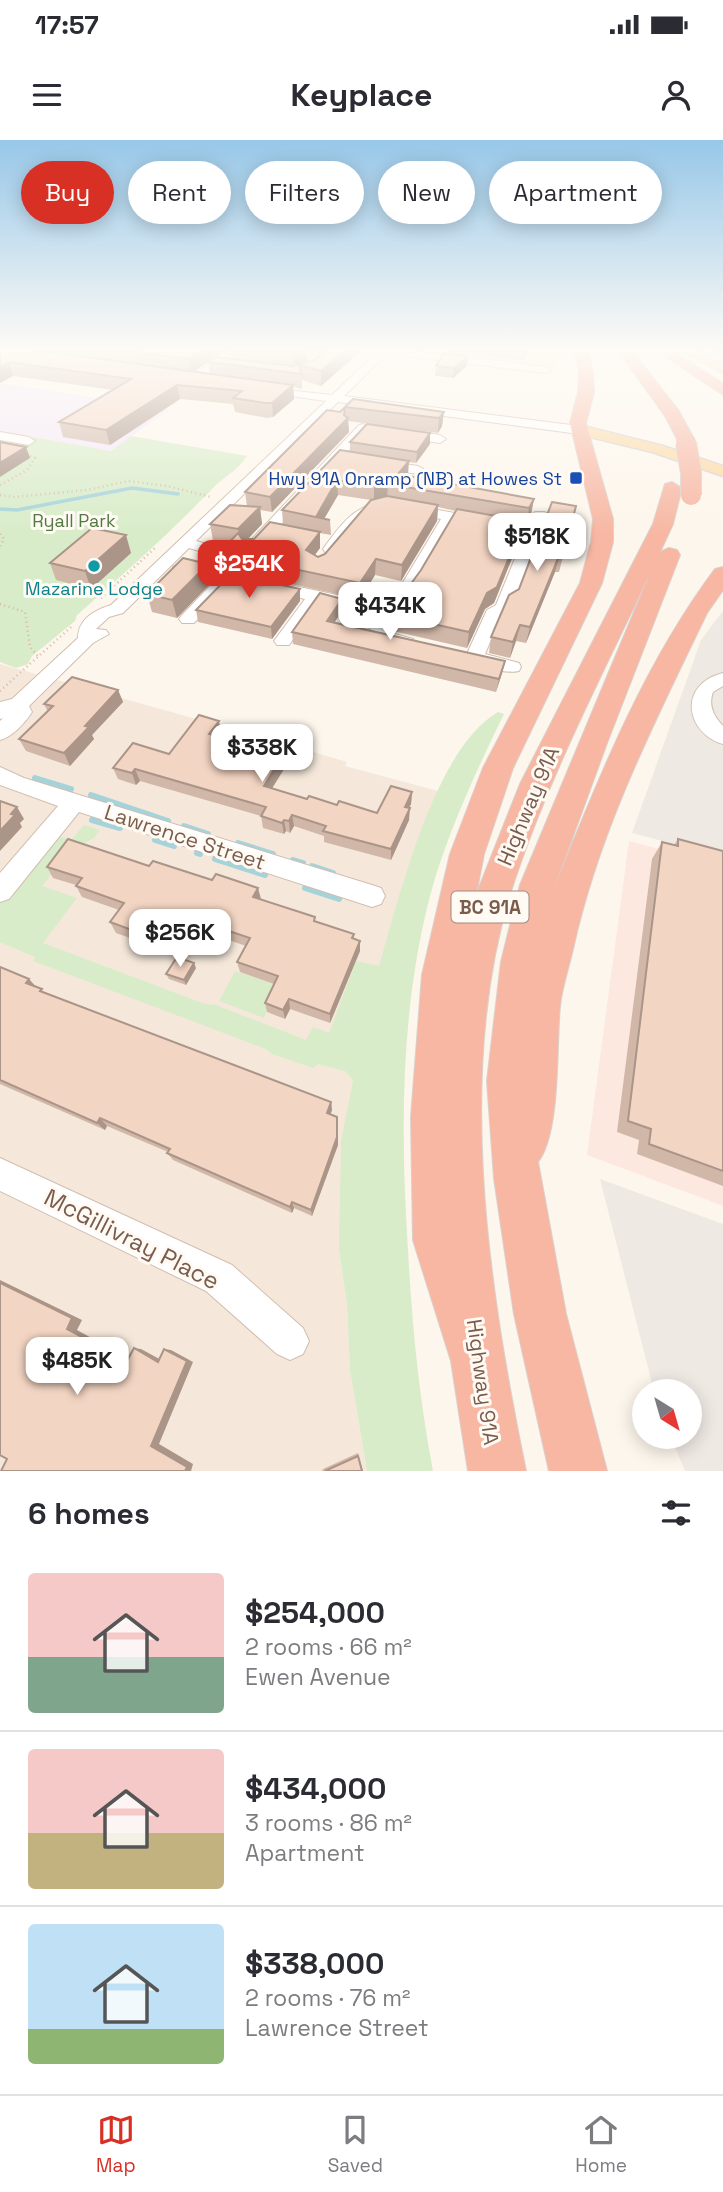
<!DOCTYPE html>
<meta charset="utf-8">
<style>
:root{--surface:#fff;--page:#f7f7f7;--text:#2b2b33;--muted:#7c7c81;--line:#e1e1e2;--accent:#d93025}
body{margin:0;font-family:"Space Grotesk",sans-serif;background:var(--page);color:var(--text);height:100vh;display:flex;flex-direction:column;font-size:26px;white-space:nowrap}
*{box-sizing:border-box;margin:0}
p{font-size:23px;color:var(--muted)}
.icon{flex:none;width:38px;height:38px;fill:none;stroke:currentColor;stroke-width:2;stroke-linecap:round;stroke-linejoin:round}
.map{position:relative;height:1331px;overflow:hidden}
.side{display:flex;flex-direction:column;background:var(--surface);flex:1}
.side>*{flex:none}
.top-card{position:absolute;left:21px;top:21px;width:682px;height:63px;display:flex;gap:14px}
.needle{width:46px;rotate:143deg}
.tools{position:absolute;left:632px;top:1239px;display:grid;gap:14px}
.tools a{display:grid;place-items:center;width:70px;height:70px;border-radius:50%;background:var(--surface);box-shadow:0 4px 18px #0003;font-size:35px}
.price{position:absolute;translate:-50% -60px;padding:0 16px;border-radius:14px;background:#fff;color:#222;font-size:23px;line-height:46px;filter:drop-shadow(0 2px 4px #0008)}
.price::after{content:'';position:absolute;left:50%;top:42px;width:21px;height:16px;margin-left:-10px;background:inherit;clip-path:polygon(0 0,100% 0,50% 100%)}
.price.active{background:var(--accent);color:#fff}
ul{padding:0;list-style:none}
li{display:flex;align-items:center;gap:21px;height:175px;padding:0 28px}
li+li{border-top:2px solid var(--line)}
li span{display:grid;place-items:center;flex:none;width:196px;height:140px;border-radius:7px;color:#555}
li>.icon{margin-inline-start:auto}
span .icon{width:84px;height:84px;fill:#fffc;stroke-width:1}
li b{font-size:30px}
h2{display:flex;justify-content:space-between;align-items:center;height:84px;padding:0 28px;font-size:30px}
.chip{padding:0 24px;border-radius:32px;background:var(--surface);box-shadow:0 4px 18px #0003;font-size:24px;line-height:63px}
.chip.active{background:var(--accent);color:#fff}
.status{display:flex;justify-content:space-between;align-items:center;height:49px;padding:0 35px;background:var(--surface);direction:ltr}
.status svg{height:19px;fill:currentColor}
header{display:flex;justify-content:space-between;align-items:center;height:91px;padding:0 28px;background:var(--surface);font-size:32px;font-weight:600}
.dock{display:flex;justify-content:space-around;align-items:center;height:98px;border-top:2px solid var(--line);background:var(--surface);font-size:19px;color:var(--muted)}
.dock a{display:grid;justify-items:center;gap:4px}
.dock .active{color:var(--accent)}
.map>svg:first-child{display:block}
</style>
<div class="status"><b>17:57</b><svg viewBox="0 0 49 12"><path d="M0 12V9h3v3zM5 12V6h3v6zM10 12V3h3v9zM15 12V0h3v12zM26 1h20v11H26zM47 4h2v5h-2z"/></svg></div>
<header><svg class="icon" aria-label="menu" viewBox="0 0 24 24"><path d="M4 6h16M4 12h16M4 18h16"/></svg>Keyplace<svg class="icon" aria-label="person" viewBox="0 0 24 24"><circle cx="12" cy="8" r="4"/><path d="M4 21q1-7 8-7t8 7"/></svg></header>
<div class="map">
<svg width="723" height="1331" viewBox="0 0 723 1331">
<rect width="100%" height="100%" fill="#fdf6ec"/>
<g fill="#f5e8da">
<path d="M393,208H553L556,229Z"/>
<path d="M0,524L300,608L347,622L345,626L438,651L403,742L339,1110L347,1165L350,1231L367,1331H0Z"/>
</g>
<path fill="#fde8e0" d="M629,701L723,726V1066L587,1015Z"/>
<g fill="#efe9e4">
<path d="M723,471V717L632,693L701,500Z"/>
<path d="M600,1039L723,1084V1331H685L671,1297H690V1251H654Z"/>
</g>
<path fill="#f3e8fa" d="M0,243L169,269L111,311L0,291Z"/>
<g fill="#d8ecc9">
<path d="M0,291L111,311L131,296L247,316C238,330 227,335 216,345C172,391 125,433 77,475L75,481L32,516L28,524L16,528L0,522Z"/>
<path d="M498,572L504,574C478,627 454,679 436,735C400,855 400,986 408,1110C412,1185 419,1257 433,1331H367L350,1231L347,1165L339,1110L341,1002L353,940L345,931L318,924L313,928L272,914L266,909L33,821L35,817L0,802V761L55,695L71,700L84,685L100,690L94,698L68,712L42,746L77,758L43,803L205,864L216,865L306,900L313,887L329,893L356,821L379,826C399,758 434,609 498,572Z"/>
<path d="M235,831L277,845L264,878L219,861Z"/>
</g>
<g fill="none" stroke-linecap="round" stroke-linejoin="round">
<path stroke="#a5d3da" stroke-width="2.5" d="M708,208L723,214"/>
<path stroke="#a5d3da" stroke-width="3.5" d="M0,369L17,370L132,348L178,354"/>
<g stroke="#a5d3da" stroke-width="6">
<path d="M35,638L71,649"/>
<path d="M91,655L168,681"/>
<path d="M92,680L120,688"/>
<path d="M184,686L208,694"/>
<path d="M155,700L174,706"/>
<path d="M238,703L273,714"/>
<path d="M197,713L200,714"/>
<path d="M215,719L265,735"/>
<path d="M293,720L303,723"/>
<path d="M312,726L333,733"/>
<path d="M305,748L339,759"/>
</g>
<g stroke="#d1beb0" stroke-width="2">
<g id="minor">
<path d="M233,208H266L320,215L330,208H341L322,221L241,212L197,242H189V238Z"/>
<path d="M357,208H392L546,227L551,230L546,233L387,214L344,256L579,286L585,290L579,294L338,262L196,401L225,409L227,412L225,415L219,417L189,408L123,473L109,477L96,489L106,490L109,494L93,503L29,566L32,572C25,583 12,597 0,600V581L3,578L0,579V562L12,559L78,498C78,479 95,470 111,465L326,261L263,252L259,251V247L332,255L376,213Z"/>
<path d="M363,284L369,288L367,291L260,407H250L247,404L250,401L359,285Z"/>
<path d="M402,290L440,295L446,299L440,303L398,297V291Z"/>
<path d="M0,292L29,297L35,301L29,305L0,300Z"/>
<path d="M377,320L418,326L425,330L418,334L372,327L370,324Z"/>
<path d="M387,361L528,386L535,372H545L547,375L513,464L504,469L485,514L519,523L521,527L519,531C507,534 472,527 465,518L487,470L496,465L525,394L454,381L418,444C406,456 400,473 385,484L391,493L413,499L416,503L407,509L379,501L369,487L344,467L320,462L289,505H277L274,501L305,459L181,432L173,427L181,422L356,459L375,474L384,468L397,445L402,444L441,379L387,369C361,372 351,393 337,412H325L323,409C341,384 355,364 387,361Z"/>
<path d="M216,445L222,446L224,450L222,454L194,483H182L179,479L182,475L210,446Z"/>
<path d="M723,533V546L713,552C708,566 714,576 723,586V604C687,594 676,545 723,533Z"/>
<path d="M0,627L24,638L372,745L381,748L385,756L381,764L372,767L79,672L9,759L0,762V733L58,666L0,645Z"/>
<path d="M0,1018L232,1125L303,1188L309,1201L303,1214L290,1220L277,1214L206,1151L0,1051Z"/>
</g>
</g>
<g stroke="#dad1cd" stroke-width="3">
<g id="major">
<path d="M677,208H692L723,224V233Z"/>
<path d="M579,285L663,306L723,326V336L652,312L574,293L571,290Z"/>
</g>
</g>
<g stroke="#dad1cd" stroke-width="2">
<g id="highway">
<path d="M573,208H587L593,231L594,252L586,283L613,379V402L602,443L513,628L484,714L476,755L520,644L653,384L665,344L672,342L682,348L673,384L660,412L669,408L677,410L680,415L607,603L553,751C598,640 643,525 715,429L723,427V450L707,473C655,581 599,690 573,809C569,827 562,847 560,866C556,905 561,992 538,1022L566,1174L607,1331H549L514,1174L494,1038L487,941L501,822L520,745L652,429C604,531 551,632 515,739C453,922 488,1146 526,1331H468L451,1221L413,1100L411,977L422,835L450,714L483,628L580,443L591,402L593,379L570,283L578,252L579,231Z"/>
<path d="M616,208H630L679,271L694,299L691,303H679L665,276Z"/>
<path d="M652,208H668L723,243V255Z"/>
</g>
</g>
<g stroke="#d9b8a5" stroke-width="2.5" stroke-dasharray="1 3.5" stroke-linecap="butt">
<path d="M0,345L27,330L35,318L28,315"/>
<path d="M0,355L14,357L87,350L129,341L167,346L211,357"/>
<path d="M0,394L4,399L0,406"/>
<path d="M101,458L155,408"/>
<path d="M0,464L25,472L30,507L38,516"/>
<path d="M0,551L71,487"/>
</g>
<use href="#minor" fill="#fff" fill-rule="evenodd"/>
<use href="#major" fill="#fbd9a5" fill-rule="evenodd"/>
<use href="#highway" fill="#f7b7a3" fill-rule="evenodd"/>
<g stroke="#dad1cd" stroke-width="17" stroke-linecap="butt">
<path id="highway-bridge-far1" d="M685,299L686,305"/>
</g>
<g stroke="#dad1cd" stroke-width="22" stroke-linecap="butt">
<path id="highway-bridge" d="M686,303L691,333V355"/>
</g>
<use href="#highway-bridge-far1" stroke="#f7b7a3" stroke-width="16"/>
<use href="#highway-bridge" stroke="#f7b7a3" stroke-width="20"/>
</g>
<g fill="#d1b7a8" fill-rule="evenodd">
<path d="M0,208H230L216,217L232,219L231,208H326L319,212L306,211L307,222L360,208V212L321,246L302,240V249L293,247L294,259L273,277L267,278L235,272L233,264L180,259L110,305L63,297L59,282L113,250L13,236L0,243ZM212,219L208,222L210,234L194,232Z"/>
<path d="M449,208H531L523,220L449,213Z"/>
<path d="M441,214L468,216L467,226L453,238L435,236L436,226L441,219Z"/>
<path d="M353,259L444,272L442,286L438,293L348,281L349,292L272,372L260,370L262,384L248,399H254L283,385L282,370L350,311V302L430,293V304L416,323L408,322L407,336L534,359L531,374L527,383H524L521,396L494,463L485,469L467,508L393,491L390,487L391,471L421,430L456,371L438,367L437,381L401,441L375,435L360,459L222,429L219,413L228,404L213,401L210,384L247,366L245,352L340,272ZM338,355L371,360L325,414L318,417L315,415L320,408V393L331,395L330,380L324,379Z"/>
<path d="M576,366L559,432H555L526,503L516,501L510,518L489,513L491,497L519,449Z"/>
<path d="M131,413L91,449L56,440L50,423Z"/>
<path d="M208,424L212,442L177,478L152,472L147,454Z"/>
<path d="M300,449V461L272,499L198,482L196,470Z"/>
<path d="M342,459V471L335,482L505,521L502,533L496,552L293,504L292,492Z"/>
<path d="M118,550L123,562L92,595L94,599L70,626L26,611L19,599L48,572L44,564Z"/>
<path d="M221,593L219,596L282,617L284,629L272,648L307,659L377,673L412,652L411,664L409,668V680L391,720L324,702V696L294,686L290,693L286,691L284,694L263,688L261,676L140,641L136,645L118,639L113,628L169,614Z"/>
<path d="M678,699L723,711V1046L637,1014L639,1000L617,992L652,719L662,702L674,705Z"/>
<path d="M149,726L260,759L316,781L354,794V799L360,801V811L330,883L290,869L285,879L267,872L265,863L274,844L240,832L237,822L246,806L188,786L172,813L116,793L110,782L119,770L82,757L76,746V745L53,738L47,727Z"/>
<path d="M0,827L36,847L45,853L331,962L332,970L330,975L338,1005L312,1076L294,1068L292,1073L173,1020L167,1013L168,1012L107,986L105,990L0,944Z"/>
<path d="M196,828L186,845L169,839L166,834Z"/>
<path d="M358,1313L363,1331H322L323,1329Z"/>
</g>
<g fill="#aa9588">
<path d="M207,208H230L191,233L189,219Z"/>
<path d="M292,208H306L307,222L294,227Z"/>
<path d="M319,208H326L319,212Z"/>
<path d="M349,208H360V212L321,246V231Z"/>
<path d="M525,208H531L523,220Z"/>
<path d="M468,216L467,226L453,238L454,228Z"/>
<path d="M9,222L13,236L0,243V227Z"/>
<path d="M177,245L180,259L110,305L106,290Z"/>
<path d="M293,245L294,259L273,277L272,263Z"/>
<path d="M345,267V281L348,278L349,292L272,372L270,357Z"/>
<path d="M444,272L442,286L438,293L439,278Z"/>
<path d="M430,293V304L416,323L417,312Z"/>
<path d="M26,307L30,318L0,337V323Z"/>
<path d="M409,321L408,335L400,346L398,334Z"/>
<path d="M337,340L338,355L324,379L316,377Z"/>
<path d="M388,344L387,358L374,361V346Z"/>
<path d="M534,359L531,374L527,383L529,368Z"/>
<path d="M438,365L437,381L401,441L402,425Z"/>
<path d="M260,367L262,384L241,406L238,389Z"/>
<path d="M524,381L521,396L494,463L485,469L467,508L469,492L487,453Z"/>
<path d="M320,392V408L307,425L306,410Z"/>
<path d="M126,395L131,413L91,449L85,431Z"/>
<path d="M559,416L555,432L526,503L530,487Z"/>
<path d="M376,419L375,435L360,459V443Z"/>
<path d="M208,424L212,442L177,478L172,460Z"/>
<path d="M300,449V461L272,499L271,487Z"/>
<path d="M342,459V471L327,493V481Z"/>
<path d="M520,485L516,501L510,518L513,502Z"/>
<path d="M505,521L502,533L496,552L499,539Z"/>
<path d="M118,550L123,562L92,595L94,599L70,626L64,613L85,586Z"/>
<path d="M219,581L221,593L212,606L209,594Z"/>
<path d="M282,617L284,629L266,658L264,646Z"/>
<path d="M135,629L140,641L136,645L132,633Z"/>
<path d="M412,652L411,664L404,678L405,667Z"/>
<path d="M17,667L24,679L20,683L22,687L0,711V691L11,674Z"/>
<path d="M410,668L409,680L391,720V709Z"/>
<path d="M292,675L294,686L290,693L289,681Z"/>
<path d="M284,680L286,691L284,694L282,683Z"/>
<path d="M258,748L261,759L253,757Z"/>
<path d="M184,776L188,786L172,813L167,803Z"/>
<path d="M360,801V811L330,883V874Z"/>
<path d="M194,823L196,828L186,845L184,840Z"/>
<path d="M29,839L38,849L26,843Z"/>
<path d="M289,859L290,869L285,879L283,870Z"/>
<path d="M331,962L332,970L328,981L327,973Z"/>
<path d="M100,978L107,986L105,990L97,983Z"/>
<path d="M338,985V1005L312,1076L311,1070Z"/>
<path d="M292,1062L294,1068L292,1073L290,1067Z"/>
<path d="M0,1140L82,1180L77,1190L135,1222L127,1221L67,1189L0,1143Z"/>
<path d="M134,1208L141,1209L165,1222H158Z"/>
<path d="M164,1209L171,1210L193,1222L159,1304L193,1324L191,1331H185L151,1306Z"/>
</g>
<g fill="#f3d5c3" stroke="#aa9588" stroke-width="2">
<path d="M0,208H18L293,245L272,263H265L233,258L242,251L177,245L106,290L59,282L131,239L9,222L0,227Z"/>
<path d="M104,208H207L189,219Z"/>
<path d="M329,208H349L321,231L299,225L302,234L208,222L216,217L293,226L314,220Z"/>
<path d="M441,214L468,216L454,228L436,226L444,214Z"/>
<path d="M353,259L444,272L439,278L345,267L344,275L348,278L270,357L245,352L327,270L340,272Z"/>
<path d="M367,284L430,293L417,312L350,302Z"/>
<path d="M0,302L26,307L0,323Z"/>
<path d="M340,310L409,321L398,334L534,359L529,368L388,344L374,346L337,340L316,377L330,380L282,370Z"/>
<path d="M387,356L438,365L402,425L376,419L360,443L219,413L238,393L242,399H254L270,382L320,392L306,410L318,417L325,414L371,360Z"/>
<path d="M552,362L576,366L563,416H559L530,487L520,485L513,502L491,497L509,455L519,449Z"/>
<path d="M230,365L260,367L238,389L210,384Z"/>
<path d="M457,369L524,381L497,447L487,453L469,492L393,475L391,471L421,430Z"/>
<path d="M92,388L126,395L85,431L50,423Z"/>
<path d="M183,418L208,424L172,460L147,454Z"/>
<path d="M231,434L300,449L271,487L196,470Z"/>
<path d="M320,453L342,459L327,481L505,521L499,539L292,492Z"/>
<path d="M72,537L118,550L85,586L89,587L64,613L19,599L53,566L44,564Z"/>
<path d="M199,575L219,581L209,594L274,612L273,614L282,617L264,646L307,659L309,656L337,665L339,661L377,673L391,646L412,652L405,667L410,668L391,709L323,691L326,686L292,675L289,681L284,680L282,683L261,676L266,667L135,629L132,633L113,628L133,603L169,614Z"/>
<path d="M0,661L17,667L11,674L15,675L0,691Z"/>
<path d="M68,699L149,726L153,721L212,740L216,734L258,748L253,757L315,777L314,781L354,794L352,798L360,801L330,874L289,859L283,870L265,863L278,836L237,822L250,798L184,776L167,803L110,782L124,763L76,746L82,738L47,727Z"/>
<path d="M678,699L723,711V1031L649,1004L651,989L628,981L662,702L678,706Z"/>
<path d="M177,817L194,823L184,840L166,834Z"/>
<path d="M0,827L29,839L26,843L42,849L40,851L331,962L327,973L337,977V997L311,1070L292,1062L290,1067L167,1013L170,1009L100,978L97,983L0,940Z"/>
<path d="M0,1143L72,1178L67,1189L127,1221L134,1208L158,1222L164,1209L187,1221L151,1306L187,1327L185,1331H1L7,1319L0,1315Z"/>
<path d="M358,1316L362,1331H325Z"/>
</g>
<linearGradient id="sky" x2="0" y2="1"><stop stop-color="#97c7e8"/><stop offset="0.53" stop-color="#fefbf6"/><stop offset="1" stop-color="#fefbf6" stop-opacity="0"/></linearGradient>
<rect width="723" height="394" fill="url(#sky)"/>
<rect fill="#1a4fb4" stroke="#fffaf3" stroke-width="2.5" x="569" y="331" width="14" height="14" rx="3.5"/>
<circle fill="#0f9aa8" stroke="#fffaf3" stroke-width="2.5" cx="94" cy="426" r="7"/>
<g text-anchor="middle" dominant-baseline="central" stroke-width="6" stroke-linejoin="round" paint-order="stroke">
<g font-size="18" fill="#164399" stroke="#fffaf3" text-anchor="end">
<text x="562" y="338">Hwy 91A Onramp (NB) at Howes St</text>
</g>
<g font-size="18" fill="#537a41" stroke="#fffaf3">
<text x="74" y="380">Ryall Park</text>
</g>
<g font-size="18" fill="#0d838f" stroke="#fffaf3">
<text x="94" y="448">Mazarine Lodge</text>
</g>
<rect fill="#fffaf3" stroke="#a28b7f" stroke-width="2" x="451.5" y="751.5" width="77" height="31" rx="5"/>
<g font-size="19" font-weight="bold" fill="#7a5c4d">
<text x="490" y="767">BC 91A</text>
</g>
<g font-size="21" fill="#7a5c4d" stroke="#fffaf3">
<text transform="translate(528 666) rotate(-67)">Highway 91A</text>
<text transform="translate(185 697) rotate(18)">Lawrence Street</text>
<text transform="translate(483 1242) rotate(82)">Highway 91A</text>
</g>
<g font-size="24" fill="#7a5c4d" stroke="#fffaf3">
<text transform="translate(132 1099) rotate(27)">McGillivray Place</text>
</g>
</g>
</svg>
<div class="tools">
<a><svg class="needle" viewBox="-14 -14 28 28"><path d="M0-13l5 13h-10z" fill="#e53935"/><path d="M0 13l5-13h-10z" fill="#7c7c81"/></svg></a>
</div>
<b class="price" style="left:537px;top:433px">$518K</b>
<b class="price active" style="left:249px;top:460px">$254K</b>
<b class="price" style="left:390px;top:502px">$434K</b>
<b class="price" style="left:262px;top:644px">$338K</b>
<b class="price" style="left:180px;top:829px">$256K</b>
<b class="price" style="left:77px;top:1257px">$485K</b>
<div class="top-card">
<a class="chip active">Buy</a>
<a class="chip">Rent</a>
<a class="chip">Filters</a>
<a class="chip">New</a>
<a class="chip">Apartment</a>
</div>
</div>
<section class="side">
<h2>6 homes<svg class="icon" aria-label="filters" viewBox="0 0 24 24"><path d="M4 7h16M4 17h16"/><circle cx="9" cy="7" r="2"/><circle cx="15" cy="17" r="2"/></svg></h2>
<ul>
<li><span style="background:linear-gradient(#f6c9c9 60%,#7fa58c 0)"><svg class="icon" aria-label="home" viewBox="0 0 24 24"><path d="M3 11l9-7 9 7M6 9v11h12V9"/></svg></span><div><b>$254,000</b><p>2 rooms · 66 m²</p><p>Ewen Avenue</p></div></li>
<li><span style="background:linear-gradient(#f6c9c9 60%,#c2b280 0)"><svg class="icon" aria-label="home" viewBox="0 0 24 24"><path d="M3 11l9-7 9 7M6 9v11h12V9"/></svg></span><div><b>$434,000</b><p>3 rooms · 86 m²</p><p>Apartment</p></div></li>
<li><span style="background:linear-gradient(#bfe0f5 75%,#8fb573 0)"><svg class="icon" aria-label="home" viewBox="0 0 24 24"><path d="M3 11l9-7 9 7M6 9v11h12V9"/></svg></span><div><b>$338,000</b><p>2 rooms · 76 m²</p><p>Lawrence Street</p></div></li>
</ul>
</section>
<nav class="dock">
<a class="active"><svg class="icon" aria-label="map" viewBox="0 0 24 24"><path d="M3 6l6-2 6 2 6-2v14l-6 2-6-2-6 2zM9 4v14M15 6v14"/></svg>Map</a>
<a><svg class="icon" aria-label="saved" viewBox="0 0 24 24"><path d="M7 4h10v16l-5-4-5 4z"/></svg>Saved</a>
<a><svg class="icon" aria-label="home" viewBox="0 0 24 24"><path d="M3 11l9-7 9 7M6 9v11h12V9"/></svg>Home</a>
</nav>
